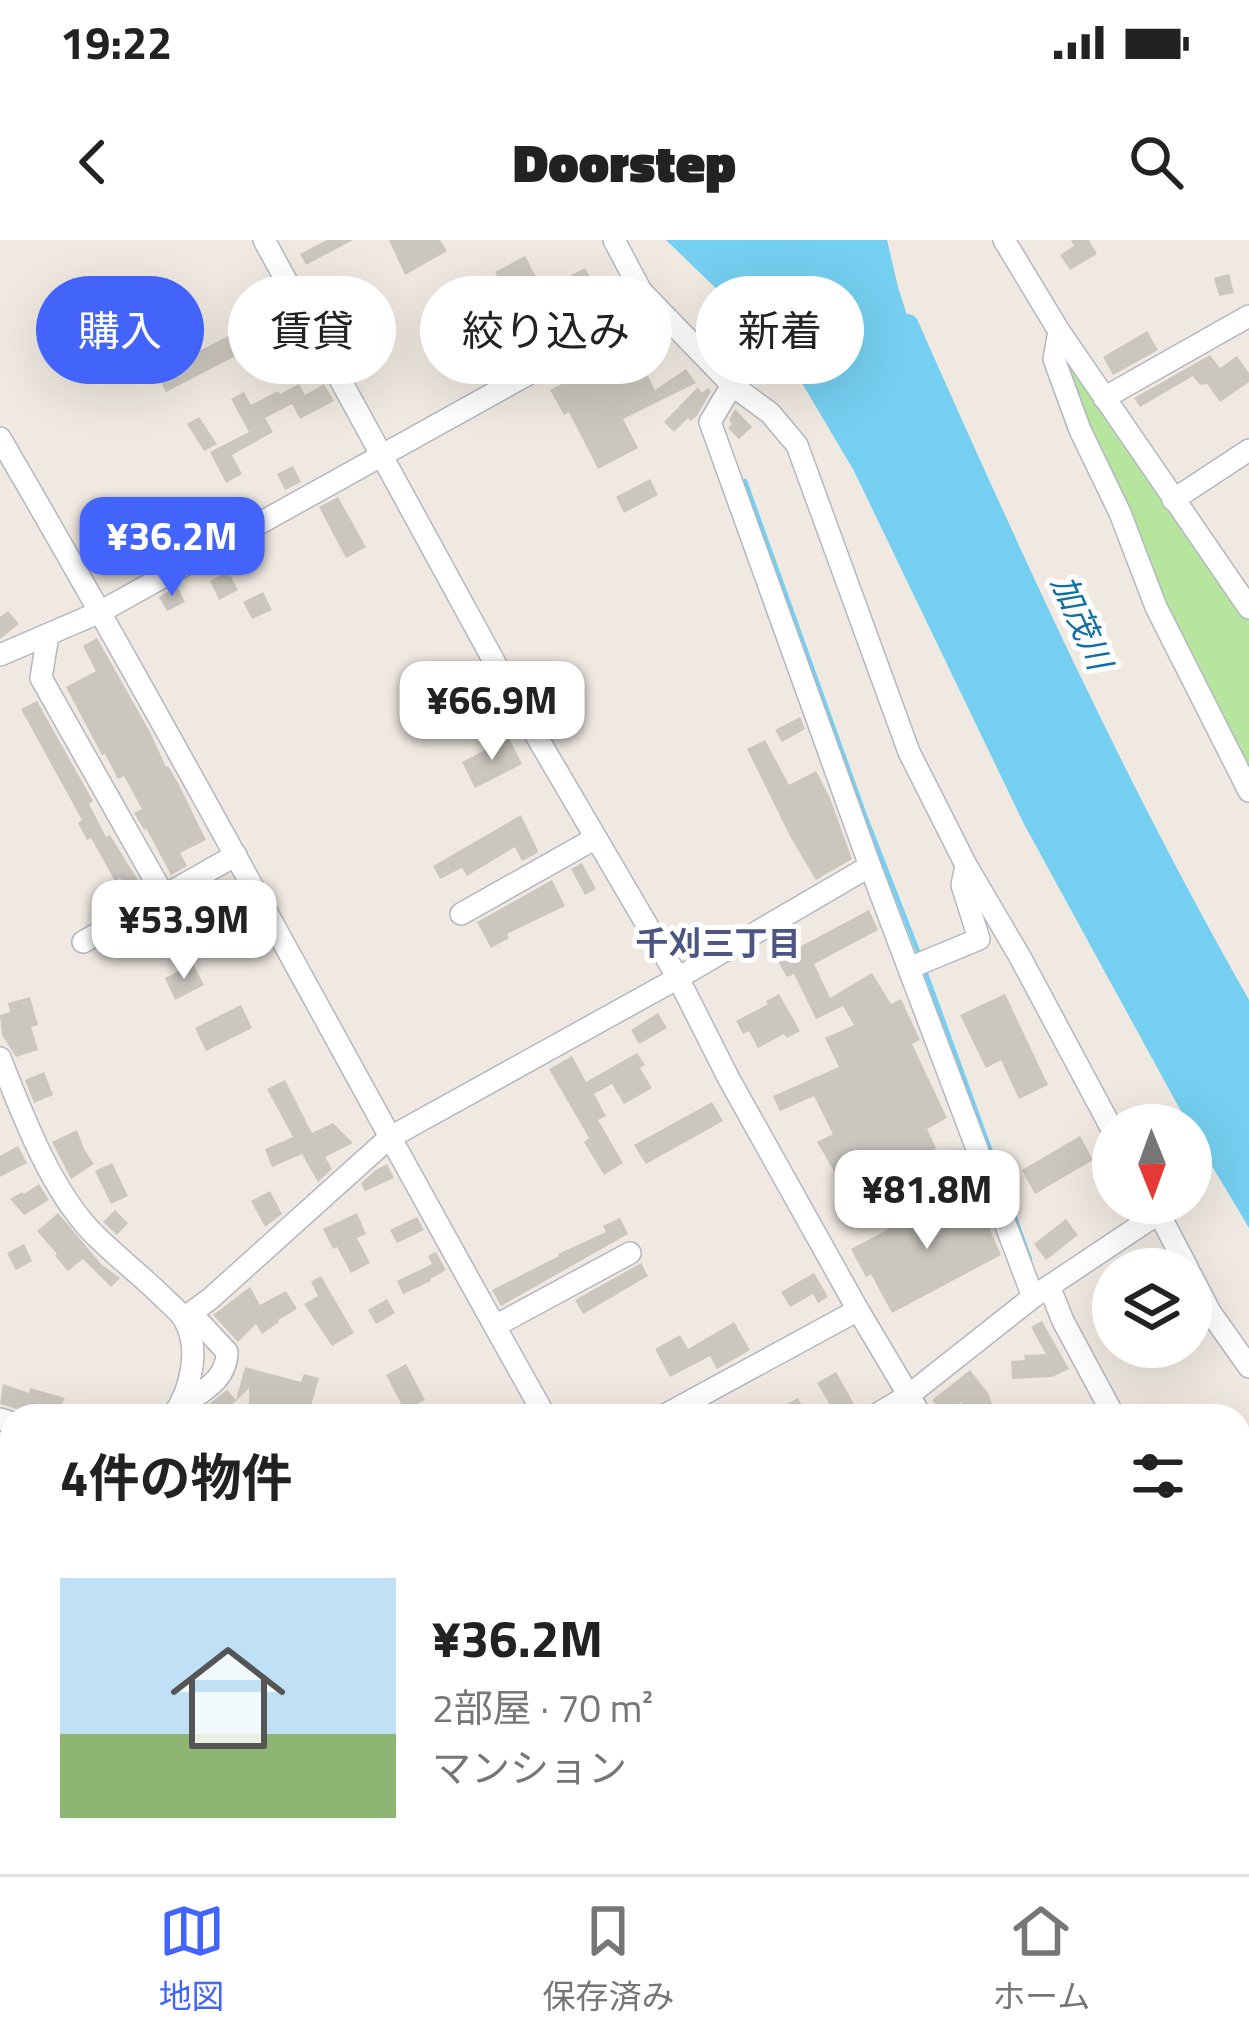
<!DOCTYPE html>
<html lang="ja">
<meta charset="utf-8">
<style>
:root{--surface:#fff;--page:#f2f2f2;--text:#222;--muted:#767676;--line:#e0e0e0;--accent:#4264fb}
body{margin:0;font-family:"Titillium Web","Noto Sans JP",sans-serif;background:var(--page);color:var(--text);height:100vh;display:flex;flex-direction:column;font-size:45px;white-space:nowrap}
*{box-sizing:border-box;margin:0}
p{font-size:39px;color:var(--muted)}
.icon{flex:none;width:66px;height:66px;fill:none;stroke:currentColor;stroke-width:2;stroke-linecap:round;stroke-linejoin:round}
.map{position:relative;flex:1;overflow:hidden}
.details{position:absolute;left:0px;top:1164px;width:1251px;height:471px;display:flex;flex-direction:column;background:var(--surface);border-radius:36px 36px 0 0;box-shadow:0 12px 48px #0002}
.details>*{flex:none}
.top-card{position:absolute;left:36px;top:36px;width:1179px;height:108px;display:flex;gap:24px}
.needle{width:78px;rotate:179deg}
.controls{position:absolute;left:1092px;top:864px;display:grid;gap:24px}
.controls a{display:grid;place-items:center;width:120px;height:120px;border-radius:50%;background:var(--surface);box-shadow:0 12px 48px #0002;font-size:60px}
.price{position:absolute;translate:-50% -102px;padding:0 27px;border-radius:24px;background:#fff;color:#222;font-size:39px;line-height:78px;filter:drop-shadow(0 3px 6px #0008)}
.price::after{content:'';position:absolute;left:50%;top:72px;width:36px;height:27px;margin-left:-18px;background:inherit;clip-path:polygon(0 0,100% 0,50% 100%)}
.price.active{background:var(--accent);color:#fff}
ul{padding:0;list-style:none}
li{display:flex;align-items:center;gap:36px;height:300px;padding:0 60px}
li span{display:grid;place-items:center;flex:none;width:336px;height:240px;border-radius:0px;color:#555}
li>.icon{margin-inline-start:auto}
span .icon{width:144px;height:144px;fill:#fffc;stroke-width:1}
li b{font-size:51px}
h2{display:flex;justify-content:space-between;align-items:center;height:144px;padding:0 60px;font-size:51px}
.tag{padding:0 42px;border-radius:54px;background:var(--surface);box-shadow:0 12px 48px #0002;font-size:42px;line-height:108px}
.tag.active{background:var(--accent);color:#fff}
.status{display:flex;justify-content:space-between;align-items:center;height:84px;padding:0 60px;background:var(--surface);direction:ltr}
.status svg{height:33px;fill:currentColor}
header{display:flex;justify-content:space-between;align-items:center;height:156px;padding:0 60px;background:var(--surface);font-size:54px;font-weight:800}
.tabs{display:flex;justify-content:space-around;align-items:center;height:168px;border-top:3px solid var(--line);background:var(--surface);font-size:33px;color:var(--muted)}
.tabs a{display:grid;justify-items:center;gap:6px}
.tabs .active{color:var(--accent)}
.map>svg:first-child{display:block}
</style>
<div class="status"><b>19:22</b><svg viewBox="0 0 49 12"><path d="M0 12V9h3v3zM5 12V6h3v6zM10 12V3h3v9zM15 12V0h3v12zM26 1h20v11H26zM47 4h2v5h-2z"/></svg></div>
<header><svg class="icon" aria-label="back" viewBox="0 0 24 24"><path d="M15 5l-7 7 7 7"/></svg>Doorstep<svg class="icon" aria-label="search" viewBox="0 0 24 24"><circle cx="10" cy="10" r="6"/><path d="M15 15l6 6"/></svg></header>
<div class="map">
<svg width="1249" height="1634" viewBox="0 0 1249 1634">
<rect width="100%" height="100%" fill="#efe9e1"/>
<path fill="#b6e59e" d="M1060,100L1249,378V546L1160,365L1057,119Z"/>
<path fill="#75cff0" d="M666,0H887L898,47L941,182L1115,560L1249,783V988L1200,906L1024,584L854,231L786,116Z"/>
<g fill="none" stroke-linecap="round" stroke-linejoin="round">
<g stroke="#75cff0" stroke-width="4.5">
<path d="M745,241L864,573L919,714"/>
<path d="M925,731L1030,1019"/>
<path d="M1239,1439L1249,1459"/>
<path d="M0,1541L12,1544"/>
<path d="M1239,1596L1249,1594"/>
<path d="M293,1623L310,1628"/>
<path d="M910,1634L993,1623"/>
</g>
<path stroke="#75cff0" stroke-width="24" d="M907,86C1012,323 1119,559 1249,784"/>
</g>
<g fill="#cbc7bf">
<path d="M327,0H353L306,25L300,14Z"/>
<path d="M389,0H440L447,11L405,35Z"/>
<path d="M1071,0H1089L1097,14L1070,30L1060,15L1074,6Z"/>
<path d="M525,16L543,50L585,28L596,48L583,55L588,65L528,114L517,90L515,91L502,68L497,71L484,47L499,39L495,32Z"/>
<path d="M1229,34L1234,53L1219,56L1214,38Z"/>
<path d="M633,79L650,103L654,102L662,119L644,128L655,150L686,129L696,143L623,179L638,208L598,229L569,172L564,175L550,150L593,128L584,111L603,101L602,98L622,89Z"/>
<path d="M244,88L253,107L166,152L156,133Z"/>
<path d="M1147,91L1158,110L1113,135L1103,117Z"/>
<path d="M1210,115L1220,128L1237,116L1249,133V142L1220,162L1207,144L1200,145L1193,136L1140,167L1134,158Z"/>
<path d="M299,144L305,155L324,144L334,161L300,179L292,164L265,178L273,192L232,215L242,234L226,243L210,212L249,192L231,159L244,152L251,165L278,151L280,154Z"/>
<path d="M698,147L702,153L708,148L711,151L697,176L691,181L688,178L674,192L664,182Z"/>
<path d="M735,169L752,187L739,199L728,188L732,184L729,180Z"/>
<path d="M199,177L217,204L204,211L187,184Z"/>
<path d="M293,226L301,242L285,250L277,234Z"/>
<path d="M650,239L658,255L624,273L616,257Z"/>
<path d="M338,257L366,307L346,318L319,267Z"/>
<path d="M143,296L155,315L130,331L118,311Z"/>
<path d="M228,331L238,350L219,360L210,341Z"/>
<path d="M177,346L185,362L167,371L159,357Z"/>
<path d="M263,352L272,370L252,379L243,362Z"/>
<path d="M8,371L19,384L0,399V377Z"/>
<path d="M97,398L150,492L166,527L168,526L178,543L206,600L180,613L187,626L171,635L146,588L144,590L134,573L142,569L124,536L118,539L105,514L102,515L66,447L96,431L83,406Z"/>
<path d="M37,461L93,561L89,564L106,597L110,595L144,650L130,658L120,638L115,641L91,598L87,600L78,583L82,580L21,469Z"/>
<path d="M800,477L805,489L782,502L775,490Z"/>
<path d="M509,498L522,524L475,548L462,522Z"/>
<path d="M765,500L789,545L816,531L830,558L852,619L816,640L791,598L747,509Z"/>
<path d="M521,575L538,611L536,614L522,621L515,607L467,636L462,628L440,639L433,626Z"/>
<path d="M582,623L596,649L585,655L571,629Z"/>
<path d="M552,640L565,666L507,694L509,698L491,708L477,682Z"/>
<path d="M869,670L878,690L814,724L830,758L872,733L891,764L901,759L920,800L912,804L947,878L927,889L936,908L925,913L937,940L871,976L858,953L850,958L817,902L833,894L814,856L780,871L773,856L839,827L825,798L854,785L843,766L816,779L794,734L787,737L770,708L785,699L792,711Z"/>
<path d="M168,671L178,690L149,704L140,687Z"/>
<path d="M193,724L204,745L175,760L165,738Z"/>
<path d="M779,754L800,791L787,798L784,794L758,808L749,791L743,794L736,781L768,764L766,761Z"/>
<path d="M1005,754L1048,845L1019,859L1001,820L986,828L960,775Z"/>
<path d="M30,757L38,785L31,787L38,810L16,817L2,795L0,775L10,772L8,763Z"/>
<path d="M241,765L252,788L206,811L195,788Z"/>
<path d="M658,773L667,788L639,804L631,790Z"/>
<path d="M637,813L645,825L640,828L652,848L624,864L612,844L594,854L606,876L598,880L623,923L604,935L584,902L589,898L549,829L572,816L586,842Z"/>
<path d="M44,832L53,855L34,863L25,840Z"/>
<path d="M285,840L312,893L333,883L353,903L325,917L332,929L318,942L302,914L272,927L265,909L293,897L267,849Z"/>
<path d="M712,862L723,881L646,924L634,905Z"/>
<path d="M77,890L84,909L94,924L71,939L52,902Z"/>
<path d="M1080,896L1093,920L1035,954L1022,930Z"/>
<path d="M18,906L27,923L0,937V916Z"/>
<path d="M961,909L975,946L969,949L951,913Z"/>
<path d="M112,923L128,956L111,964L95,931Z"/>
<path d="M387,924L394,938L365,951L361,943L376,930Z"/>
<path d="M39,944L49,960L24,975L10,959L22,952L24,954Z"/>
<path d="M270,951L282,974L265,987L251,961Z"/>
<path d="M975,955L1001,1015L892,1073L871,1034L866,1037L851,1009L934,965L939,974Z"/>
<path d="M115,970L128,983L117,995L103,982Z"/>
<path d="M58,973L102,1025L120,1038L111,1047L83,1019L68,1031L55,1016L57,1014L37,991Z"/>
<path d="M357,973L366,994L357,998L370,1023L351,1033L337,1007L333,1009L323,989Z"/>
<path d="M417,977L424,990L397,1003L390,990Z"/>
<path d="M620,978L628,994L501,1066L492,1050L559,1016L558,1014L606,992L603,986Z"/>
<path d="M1066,979L1078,995L1046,1020L1034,1004Z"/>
<path d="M24,1004L32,1021L16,1030L7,1013Z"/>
<path d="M436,1012L446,1030L430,1039L431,1041L403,1054L397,1041L432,1024L428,1016Z"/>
<path d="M641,1023L648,1036L583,1074L575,1060Z"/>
<path d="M814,1033L828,1057L818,1063L813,1054L790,1067L781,1052Z"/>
<path d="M321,1036L354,1093L332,1106L304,1064L318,1056L311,1042Z"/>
<path d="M250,1047L260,1065L286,1051L297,1069L278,1080L279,1082L262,1094L256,1084L238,1102L213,1075Z"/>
<path d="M387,1059L395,1073L376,1084L368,1070Z"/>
<path d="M1042,1081L1069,1129L1052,1137L1012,1139L1011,1121L1025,1120L1024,1115L1046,1114L1031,1087Z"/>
<path d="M734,1082L750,1110L717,1129L710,1116L670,1137L655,1109L680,1095L688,1109Z"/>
<path d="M406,1124L425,1160L405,1171L386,1135Z"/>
<path d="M245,1127L301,1142L304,1134L319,1138L310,1169L305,1168V1176H249V1148L227,1170L225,1168L217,1176H194L227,1150L236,1160Z"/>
<path d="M970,1130L988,1153L996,1176H966L961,1162L944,1175L932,1160Z"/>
<path d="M836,1132L854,1164L836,1175L817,1143Z"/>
<path d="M3,1144L29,1153L30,1148L65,1158L61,1166L79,1176H25L17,1169L0,1164Z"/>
<path d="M798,1158L808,1176H765Z"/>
<path d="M0,1273L12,1279V1305L0,1300Z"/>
<path d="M4,1347L12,1349V1384L0,1395V1361Z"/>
<path d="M0,1569L12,1572V1623H55L54,1634H0Z"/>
</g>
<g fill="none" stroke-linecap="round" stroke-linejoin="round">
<g stroke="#b4b7c1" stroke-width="24">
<g id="minor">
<path d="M264,0L513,456L678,738L729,839L858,1070L921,1176"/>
<path d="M614,0L641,51L732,145L770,173L797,205L909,512L966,625L1020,717L1113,891"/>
<path d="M1004,0L1059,91L1249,368"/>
<path d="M1059,91L1054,119L1080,190L1120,273L1156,367L1249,551"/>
<path d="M732,145L710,182L870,626L1033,1057"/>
<path d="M1104,158L1249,76"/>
<path d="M0,198C188,521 362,851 545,1176"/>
<path d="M1173,260L1249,210"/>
<path d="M48,395L41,438L164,656"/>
<path d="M0,415L100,372L532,132L593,80L641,51"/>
<path d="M461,674L594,599"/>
<path d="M83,702L236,615"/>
<path d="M909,728L979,699L962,645L966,626"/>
<path d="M0,818C22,873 49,946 90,990C113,1014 141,1035 165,1059C171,1065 180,1072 184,1079C201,1108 191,1150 173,1176"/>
<path d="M1155,966L1188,1029"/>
<path d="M1191,1035L1210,1072L1249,1127"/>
<path d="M1049,1046L1063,1081L1114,1176"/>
<path d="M184,1078L210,1059L389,898L678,738L870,626"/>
<path d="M495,1086L630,1013"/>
<path d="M179,1168C200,1152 227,1141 227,1112L191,1073"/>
<path d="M663,1176L858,1070"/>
<path d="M874,1176L909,1155L1033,1057L1159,973"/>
<path d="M0,1179L12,1183"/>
<path d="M0,1329L12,1334"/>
<path d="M1239,1413L1249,1432"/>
<path d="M0,1422L12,1404"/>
<path d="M0,1554L12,1557"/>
<path d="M188,1623L189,1634"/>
<path d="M236,1623L277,1634"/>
<path d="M317,1623V1634"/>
<path d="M1059,1623L1060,1634"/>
<path d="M444,1634L445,1623"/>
</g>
</g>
<g stroke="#c9c9c9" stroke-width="3" stroke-dasharray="9 6" stroke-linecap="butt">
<path d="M1239,1336L1249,1331"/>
<path d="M0,1522L12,1529"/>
<path d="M1239,1614L1249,1613"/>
<path d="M342,1623L374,1634"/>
<path d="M811,1623L813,1634"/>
<path d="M1111,1634L1183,1623"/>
</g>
<use href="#minor" stroke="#fff" stroke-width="21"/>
</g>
<g text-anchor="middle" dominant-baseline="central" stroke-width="10" stroke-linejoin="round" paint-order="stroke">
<g font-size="33" font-style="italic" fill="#0d6fa3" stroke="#fff">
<text transform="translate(1082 382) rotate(66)">加茂川</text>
</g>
<g font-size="33" font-weight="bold" fill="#4d5680" stroke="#fff">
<text x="718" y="703">千刈三丁目</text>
</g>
</g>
</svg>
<div class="controls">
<a><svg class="needle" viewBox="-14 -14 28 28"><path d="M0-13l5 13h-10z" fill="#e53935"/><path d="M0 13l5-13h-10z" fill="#767676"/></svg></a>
<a><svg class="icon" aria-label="layers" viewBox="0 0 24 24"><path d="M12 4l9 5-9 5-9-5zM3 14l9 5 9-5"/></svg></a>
</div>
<b class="price active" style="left:172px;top:359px">¥36.2M</b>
<b class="price" style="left:492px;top:523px">¥66.9M</b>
<b class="price" style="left:184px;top:742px">¥53.9M</b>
<b class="price" style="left:927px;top:1012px">¥81.8M</b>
<div class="top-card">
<a class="tag active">購入</a>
<a class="tag">賃貸</a>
<a class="tag">絞り込み</a>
<a class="tag">新着</a>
</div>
<section class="details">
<h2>4件の物件<svg class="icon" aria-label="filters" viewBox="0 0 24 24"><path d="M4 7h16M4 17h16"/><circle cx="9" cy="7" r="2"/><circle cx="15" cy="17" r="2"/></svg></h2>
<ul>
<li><span style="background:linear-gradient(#bfe0f5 65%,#8fb573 0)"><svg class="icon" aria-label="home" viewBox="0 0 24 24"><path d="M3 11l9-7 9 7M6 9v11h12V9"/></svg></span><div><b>¥36.2M</b><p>2部屋 · 70 m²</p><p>マンション</p></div></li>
</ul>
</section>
</div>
<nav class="tabs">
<a class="active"><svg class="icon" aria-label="map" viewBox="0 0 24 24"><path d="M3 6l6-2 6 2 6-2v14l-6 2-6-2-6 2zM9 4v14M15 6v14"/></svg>地図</a>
<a><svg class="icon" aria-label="saved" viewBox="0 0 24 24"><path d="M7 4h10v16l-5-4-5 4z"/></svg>保存済み</a>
<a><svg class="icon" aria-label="home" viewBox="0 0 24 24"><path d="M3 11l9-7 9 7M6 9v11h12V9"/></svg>ホーム</a>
</nav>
